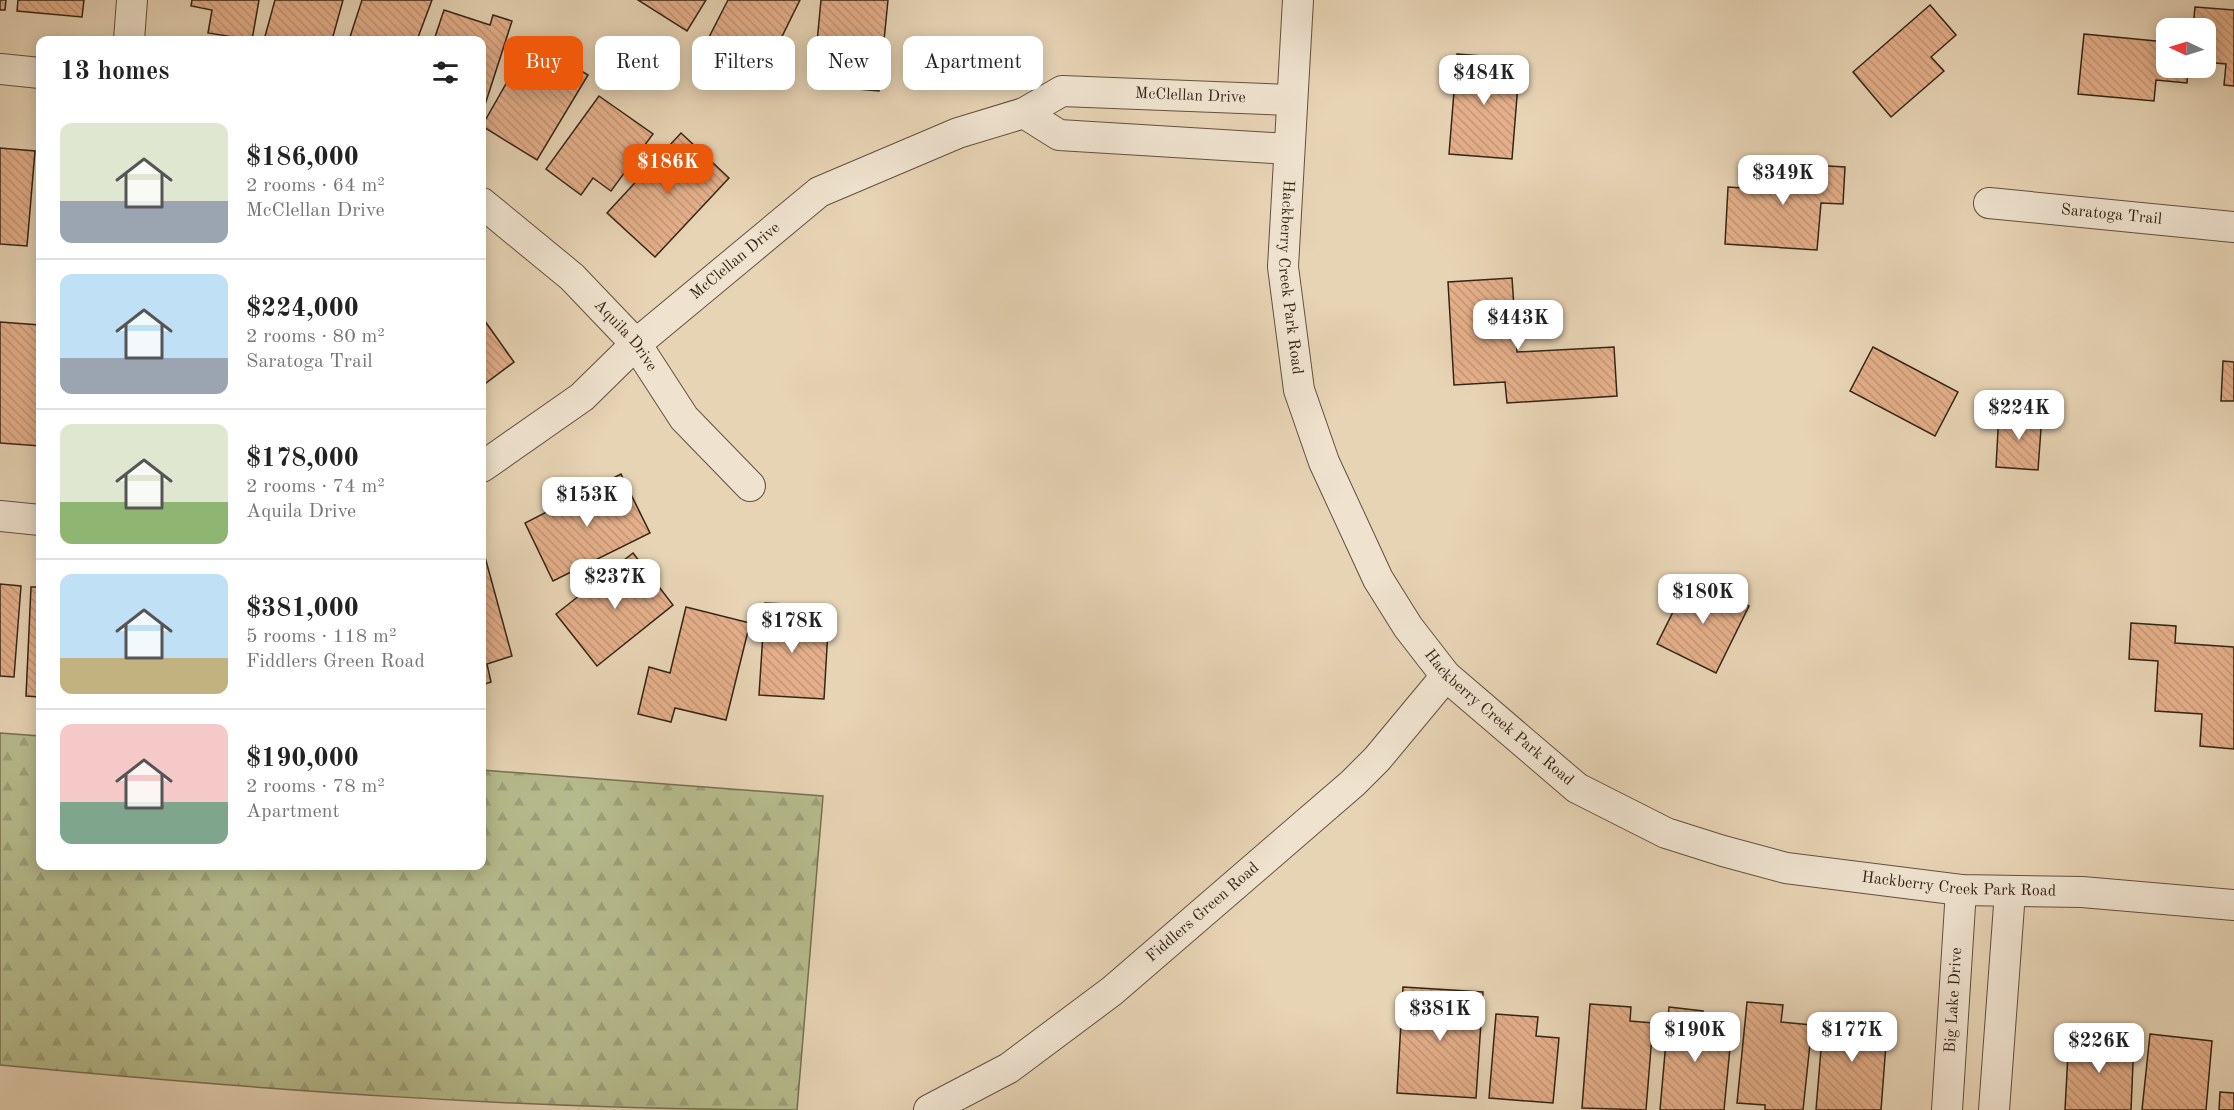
<!DOCTYPE html>
<meta charset="utf-8">
<style>
:root{--surface:#fff;--page:#f2f2f2;--text:#222;--muted:#767676;--line:#e0e0e0;--accent:#ea580c}
body{margin:0;font-family:"Old Standard TT",serif;background:var(--page);color:var(--text);height:100vh;display:flex;flex-direction:column;font-size:22px;white-space:nowrap}
*{box-sizing:border-box;margin:0}
p{font-size:20px;color:var(--muted)}
.icon{flex:none;width:33px;height:33px;fill:none;stroke:currentColor;stroke-width:2;stroke-linecap:round;stroke-linejoin:round}
.map{position:relative;flex:1;overflow:hidden}
.details{position:absolute;left:36px;top:36px;width:450px;height:834px;display:flex;flex-direction:column;background:var(--surface);border-radius:12px;box-shadow:0 3px 15px #0003}
.details>*{flex:none}
.guide{position:absolute;left:504px;top:36px;width:570px;height:54px;display:flex;gap:12px}
.needle{width:39px;rotate:274deg}
.buttons{position:absolute;left:2156px;top:18px;display:grid;gap:12px}
.buttons a{display:grid;place-items:center;width:60px;height:60px;border-radius:12px;background:var(--surface);box-shadow:0 3px 15px #0003;font-size:30px}
.price{position:absolute;translate:-50% -51px;padding:0 14px;border-radius:12px;background:#fff;color:#222;font-size:20px;line-height:39px;filter:drop-shadow(0 2px 3px #0008)}
.price::after{content:'';position:absolute;left:50%;top:36px;width:18px;height:14px;margin-left:-9px;background:inherit;clip-path:polygon(0 0,100% 0,50% 100%)}
.price.active{background:var(--accent);color:#fff}
ul{padding:0;list-style:none}
li{display:flex;align-items:center;gap:18px;height:150px;padding:0 24px}
li+li{border-top:2px solid var(--line)}
li span{display:grid;place-items:center;flex:none;width:168px;height:120px;border-radius:12px;color:#555}
li>.icon{margin-inline-start:auto}
span .icon{width:72px;height:72px;fill:#fffc;stroke-width:1}
li b{font-size:26px}
h2{display:flex;justify-content:space-between;align-items:center;height:72px;padding:0 24px;font-size:26px}
.pill{padding:0 21px;border-radius:12px;background:var(--surface);box-shadow:0 3px 15px #0003;font-size:21px;line-height:54px}
.pill.active{background:var(--accent);color:#fff}
.map>svg:first-child{display:block}
</style>
<div class="map">
<svg width="2234" height="1110" viewBox="0 0 2234 1110">
<defs>
<pattern id="forest-firs" width="22" height="20" patternUnits="userSpaceOnUse" patternTransform="scale(1.5)"><rect width="22" height="20" fill="#b6bc8d"/><path d="M5 1l3.5 6h-7zM16 11l3.5 6h-7z" fill="#9da179"/></pattern>
<pattern id="building-back-hatch" width="6" height="6" patternUnits="userSpaceOnUse" patternTransform="scale(1.5)"><rect width="6" height="6" fill="#e4af8a"/><path d="M-1 5l2 2M0 0l6 6M5-1l2 2" fill="none" stroke="#c49676"/></pattern>
</defs>
<rect width="100%" height="100%" fill="#e7d4b5"/>
<filter id="stains"><feTurbulence type="fractalNoise" baseFrequency=".00333" numOctaves="4"/><feColorMatrix values="0 0 0 0 .2 0 0 0 0 .09 0 0 0 0 .02 0 0 0 .5 -.17"/></filter>
<radialGradient id="worn" r=".72"><stop offset=".6" stop-color="#630" stop-opacity="0"/><stop offset="1" stop-color="#630" stop-opacity=".3"/></radialGradient>
<path fill="url(#forest-firs)" stroke="#767051" stroke-width="1.5" d="M0,733L40,736V866H482V770L823,796L797,1110C532,1110 264,1090 0,1065Z"/>
<g fill="url(#building-back-hatch)" stroke="#352515" stroke-width="1.5">
<path d="M0,0H6L5,10H0Z"/>
<path d="M18,0H84L82,17L17,11Z"/>
<path d="M192,0H259L252,40L208,33L212,10L191,6Z"/>
<path d="M275,0H343L332,40H264Z"/>
<path d="M362,0H432L417,40H349Z"/>
<path d="M638,0H706L687,31Z"/>
<path d="M728,0H800L761,79L703,49Z"/>
<path d="M821,0H888L879,91L813,85Z"/>
<path d="M1930,5L1956,35L1931,57L1944,71L1891,117L1853,72Z"/>
<path d="M2195,7L2234,10V86L2224,85L2226,64L2205,62V28H2193Z"/>
<path d="M444,10L490,25L493,15L512,21L483,111L482,40H434Z"/>
<path d="M2084,34L2166,42V68H2188L2187,83L2156,80L2154,101L2078,94Z"/>
<path d="M531,40L588,75L537,160L482,126Z"/>
<path d="M1457,54L1520,59L1512,159L1449,154Z"/>
<path d="M599,96L653,134L611,191L593,178L581,195L546,169Z"/>
<path d="M681,133L729,178L655,257L607,213Z"/>
<path d="M0,148L35,151L27,246L0,244Z"/>
<path d="M1761,162L1845,167L1843,204L1821,203L1817,250L1725,244L1728,187L1759,189Z"/>
<path d="M1512,278L1517,352L1614,347L1617,396L1507,403L1505,382L1454,385L1448,282Z"/>
<path d="M482,317L514,362L482,386Z"/>
<path d="M0,322L40,325V446L0,443Z"/>
<path d="M1873,347L1958,392L1935,436L1850,391Z"/>
<path d="M2223,361L2234,362V401H2221Z"/>
<path d="M1999,412L2042,415L2038,470L1996,467Z"/>
<path d="M621,474L650,533L553,581L525,523Z"/>
<path d="M633,553L673,605L597,666L556,614Z"/>
<path d="M485,557L512,656L487,664L491,682L482,685V558Z"/>
<path d="M1691,576L1749,606L1716,673L1657,644Z"/>
<path d="M0,584L21,586L14,677L0,676Z"/>
<path d="M31,587H40V697L26,696Z"/>
<path d="M765,603L808,605L806,629L828,630L824,699L759,695Z"/>
<path d="M686,607L750,623L726,720L675,708L671,722L638,714L649,667L670,673Z"/>
<path d="M2131,623L2176,626L2175,643L2234,647V749L2200,746L2202,714L2155,711L2158,661L2129,659Z"/>
<path d="M1403,987L1483,992L1476,1098L1397,1093Z"/>
<path d="M1747,1002L1783,1005L1781,1022L1812,1025L1803,1110H1765V1105L1737,1103Z"/>
<path d="M1590,1004L1631,1007L1630,1021L1653,1023L1646,1110L1582,1108Z"/>
<path d="M1669,1007L1703,1011L1701,1024L1732,1027L1724,1110H1660Z"/>
<path d="M1824,1013L1888,1018L1881,1110H1816Z"/>
<path d="M1496,1014L1538,1017L1536,1036L1559,1038L1553,1103L1489,1098Z"/>
<path d="M2150,1034L2212,1041L2206,1110H2142Z"/>
<path d="M2069,1035L2134,1039L2131,1110H2065Z"/>
<path d="M2220,1092L2234,1093V1110H2219Z"/>
</g>
<g fill="none" stroke-linecap="round" stroke-linejoin="round">
<g stroke="#62513d" stroke-width="32">
<g id="minor">
<path id="s1" d="M1298,0L1283,267L1299,390L1324,462L1378,579L1408,627L1446,676L1577,788L1666,833L1723,851L1786,868L1961,890L2082,892L2234,905"/>
<path d="M129,40L132,0"/>
<path d="M0,69L40,73"/>
<path d="M1024,113L1059,135L1289,149"/>
<path id="s2" d="M482,203L572,277L636,344L684,418L750,486"/>
<path id="s3" d="M1989,203L2234,227"/>
<path id="s4" d="M482,467L582,397L636,344L819,192L958,133L1024,113L1062,91L1292,100"/>
<path d="M0,516L40,520"/>
<path id="s5" d="M929,1110L1009,1068L1112,991L1353,783L1377,759L1446,676"/>
<path id="s6" d="M1947,1110L1961,890"/>
<path d="M1994,1110L2010,892"/>
</g>
</g>
<use href="#minor" stroke="#efe3cf" stroke-width="30"/>
</g>
<g text-anchor="middle" dominant-baseline="central" stroke-width="5" stroke-linejoin="round" paint-order="stroke">
<g font-size="16" fill="#352515" stroke="#efe3cf">
<text stroke="none"><textPath href="#s4" startOffset="828">McClellan Drive</textPath></text>
<text stroke="none"><textPath href="#s3" startOffset="123">Saratoga Trail</textPath></text>
<text stroke="none"><textPath href="#s4" startOffset="327">McClellan Drive</textPath></text>
<text stroke="none"><textPath href="#s1" startOffset="278">Hackberry Creek Park Road</textPath></text>
<text stroke="none"><textPath href="#s2" startOffset="196">Aquila Drive</textPath></text>
<text stroke="none"><textPath href="#s1" startOffset="782">Hackberry Creek Park Road</textPath></text>
<text stroke="none"><textPath href="#s1" startOffset="1286">Hackberry Creek Park Road</textPath></text>
<text stroke="none"><textPath href="#s5" startOffset="339">Fiddlers Green Road</textPath></text>
<text stroke="none"><textPath href="#s6" startOffset="110">Big Lake Drive</textPath></text>
</g>
</g>
<rect width="100%" height="100%" filter="url(#stains)"/>
<rect width="100%" height="100%" fill="url(#worn)"/>
</svg>
<div class="buttons">
<a><svg class="needle" viewBox="-14 -14 28 28"><path d="M0-13l5 13h-10z" fill="#e53935"/><path d="M0 13l5-13h-10z" fill="#767676"/></svg></a>
</div>
<b class="price" style="left:1484px;top:106px">$484K</b>
<b class="price active" style="left:668px;top:195px">$186K</b>
<b class="price" style="left:1783px;top:206px">$349K</b>
<b class="price" style="left:1518px;top:351px">$443K</b>
<b class="price" style="left:2019px;top:441px">$224K</b>
<b class="price" style="left:587px;top:528px">$153K</b>
<b class="price" style="left:615px;top:610px">$237K</b>
<b class="price" style="left:1703px;top:625px">$180K</b>
<b class="price" style="left:792px;top:654px">$178K</b>
<b class="price" style="left:1440px;top:1042px">$381K</b>
<b class="price" style="left:1695px;top:1063px">$190K</b>
<b class="price" style="left:1852px;top:1063px">$177K</b>
<b class="price" style="left:2099px;top:1074px">$226K</b>
<div class="guide">
<a class="pill active">Buy</a>
<a class="pill">Rent</a>
<a class="pill">Filters</a>
<a class="pill">New</a>
<a class="pill">Apartment</a>
</div>
<section class="details">
<h2>13 homes<svg class="icon" aria-label="filters" viewBox="0 0 24 24"><path d="M4 7h16M4 17h16"/><circle cx="9" cy="7" r="2"/><circle cx="15" cy="17" r="2"/></svg></h2>
<ul>
<li><span style="background:linear-gradient(#dfe7d0 65%,#9aa5b1 0)"><svg class="icon" aria-label="home" viewBox="0 0 24 24"><path d="M3 11l9-7 9 7M6 9v11h12V9"/></svg></span><div><b>$186,000</b><p>2 rooms · 64 m²</p><p>McClellan Drive</p></div></li>
<li><span style="background:linear-gradient(#bfe0f5 70%,#9aa5b1 0)"><svg class="icon" aria-label="home" viewBox="0 0 24 24"><path d="M3 11l9-7 9 7M6 9v11h12V9"/></svg></span><div><b>$224,000</b><p>2 rooms · 80 m²</p><p>Saratoga Trail</p></div></li>
<li><span style="background:linear-gradient(#dfe7d0 65%,#8fb573 0)"><svg class="icon" aria-label="home" viewBox="0 0 24 24"><path d="M3 11l9-7 9 7M6 9v11h12V9"/></svg></span><div><b>$178,000</b><p>2 rooms · 74 m²</p><p>Aquila Drive</p></div></li>
<li><span style="background:linear-gradient(#bfe0f5 70%,#c2b280 0)"><svg class="icon" aria-label="home" viewBox="0 0 24 24"><path d="M3 11l9-7 9 7M6 9v11h12V9"/></svg></span><div><b>$381,000</b><p>5 rooms · 118 m²</p><p>Fiddlers Green Road</p></div></li>
<li><span style="background:linear-gradient(#f6c9c9 65%,#7fa58c 0)"><svg class="icon" aria-label="home" viewBox="0 0 24 24"><path d="M3 11l9-7 9 7M6 9v11h12V9"/></svg></span><div><b>$190,000</b><p>2 rooms · 78 m²</p><p>Apartment</p></div></li>
</ul>
</section>
</div>
